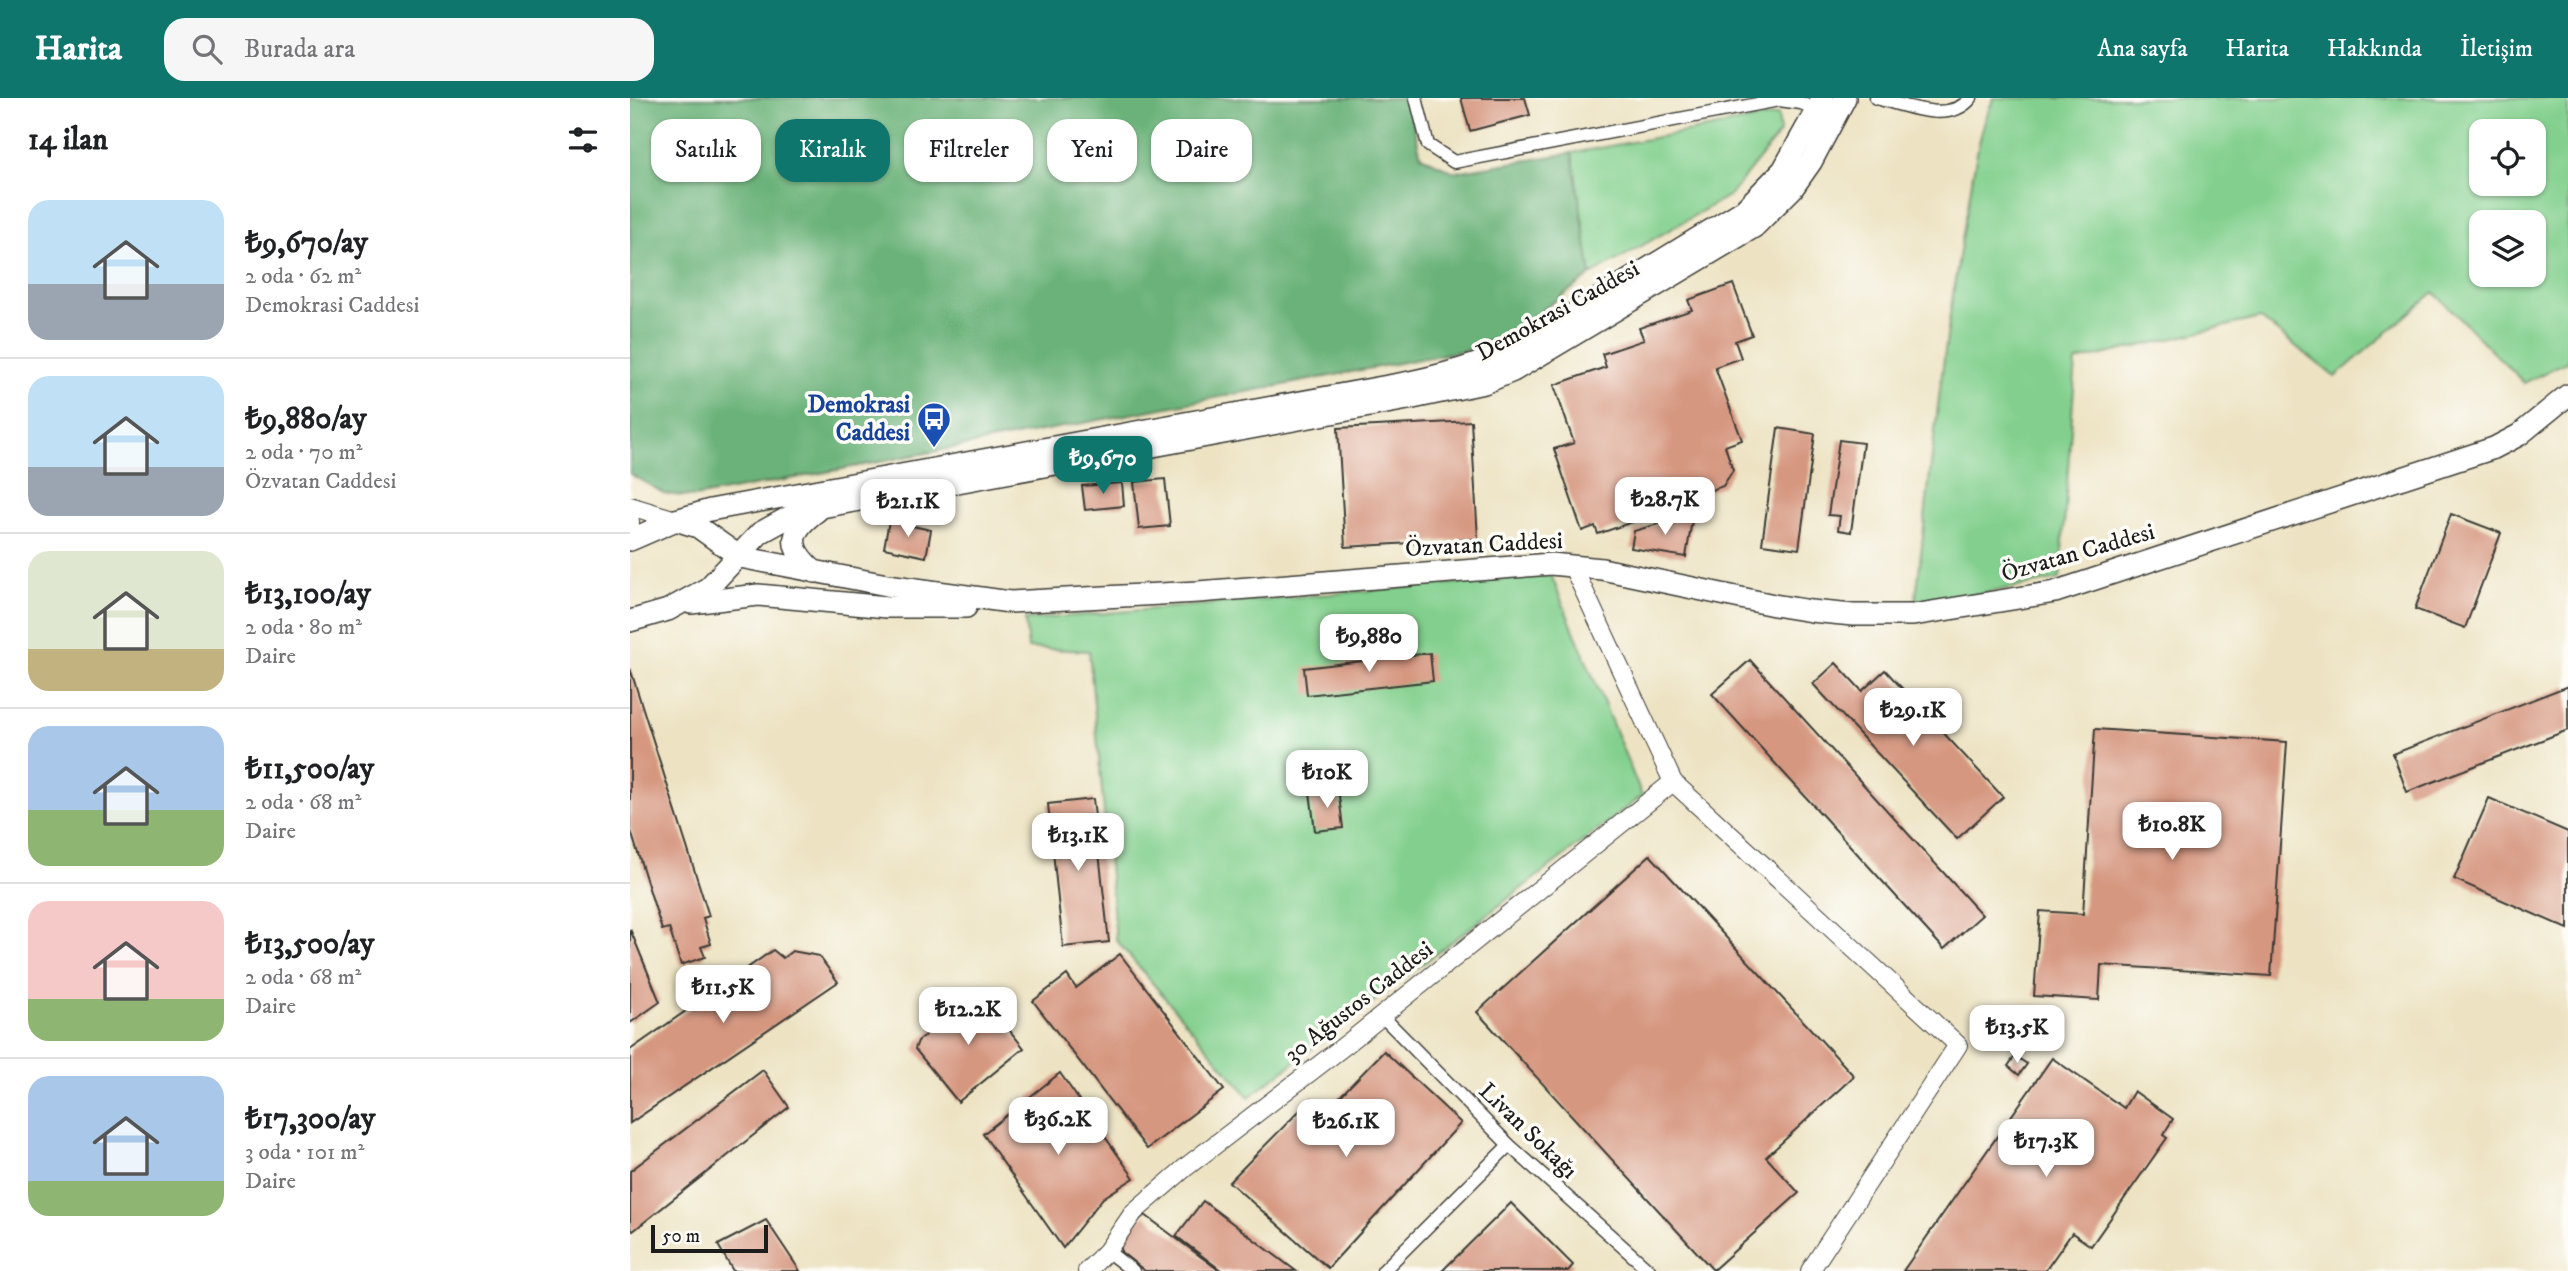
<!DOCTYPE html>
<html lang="tr">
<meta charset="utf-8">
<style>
:root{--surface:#fff;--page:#f6f6f6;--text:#202124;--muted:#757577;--line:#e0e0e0;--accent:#0f766e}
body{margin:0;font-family:"IM FELL DW Pica",serif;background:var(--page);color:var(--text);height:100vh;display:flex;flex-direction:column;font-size:26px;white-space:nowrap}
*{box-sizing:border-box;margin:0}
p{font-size:23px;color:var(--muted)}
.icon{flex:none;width:38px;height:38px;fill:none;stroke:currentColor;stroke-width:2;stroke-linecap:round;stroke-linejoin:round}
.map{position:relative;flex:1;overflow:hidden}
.drawer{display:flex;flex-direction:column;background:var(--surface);width:630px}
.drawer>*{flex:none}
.banner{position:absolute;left:21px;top:21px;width:665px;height:63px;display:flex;gap:14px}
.buttons{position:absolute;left:1839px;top:21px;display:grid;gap:14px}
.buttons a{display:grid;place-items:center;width:77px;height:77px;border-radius:14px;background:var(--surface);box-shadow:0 2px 5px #0004;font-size:35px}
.scale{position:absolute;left:21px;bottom:18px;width:117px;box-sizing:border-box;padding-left:7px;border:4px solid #1c1c1c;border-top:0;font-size:19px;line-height:24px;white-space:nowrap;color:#1c1c1c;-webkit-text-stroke:5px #fdfcf7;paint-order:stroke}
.price{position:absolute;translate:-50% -60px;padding:0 16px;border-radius:14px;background:#fff;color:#222;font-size:23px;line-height:46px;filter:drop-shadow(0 2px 4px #0008)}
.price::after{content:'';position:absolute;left:50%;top:42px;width:21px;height:16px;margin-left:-10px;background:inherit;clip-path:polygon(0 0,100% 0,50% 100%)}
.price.selected{background:var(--accent);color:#fff}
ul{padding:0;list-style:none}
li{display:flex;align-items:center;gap:21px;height:175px;padding:0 28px}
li+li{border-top:2px solid var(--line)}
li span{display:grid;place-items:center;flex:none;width:196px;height:140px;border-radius:21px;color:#555}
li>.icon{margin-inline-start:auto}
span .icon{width:84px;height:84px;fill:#fffc;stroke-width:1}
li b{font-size:30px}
h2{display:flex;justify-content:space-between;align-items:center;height:84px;padding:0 28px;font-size:30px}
.chip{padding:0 24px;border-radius:21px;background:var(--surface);box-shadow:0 2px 5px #0004;font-size:24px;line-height:63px}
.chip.selected{background:var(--accent);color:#fff}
header{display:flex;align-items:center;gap:42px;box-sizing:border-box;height:98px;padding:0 35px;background:var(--accent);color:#fff}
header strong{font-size:33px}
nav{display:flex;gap:38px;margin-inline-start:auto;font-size:24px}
.search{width:490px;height:63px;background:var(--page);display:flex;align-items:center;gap:18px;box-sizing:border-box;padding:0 24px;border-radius:21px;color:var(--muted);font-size:26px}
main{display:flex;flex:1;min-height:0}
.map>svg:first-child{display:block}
</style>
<header>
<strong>Harita</strong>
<div class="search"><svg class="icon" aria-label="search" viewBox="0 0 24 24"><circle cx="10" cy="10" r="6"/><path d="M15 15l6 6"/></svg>Burada ara</div>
<nav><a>Ana sayfa</a><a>Harita</a><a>Hakkında</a><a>İletişim</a></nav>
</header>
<main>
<section class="drawer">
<h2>14 ilan<svg class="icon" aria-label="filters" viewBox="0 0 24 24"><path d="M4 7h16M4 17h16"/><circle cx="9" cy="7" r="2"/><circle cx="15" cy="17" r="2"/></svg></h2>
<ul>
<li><span style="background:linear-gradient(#bfe0f5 60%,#9aa5b1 0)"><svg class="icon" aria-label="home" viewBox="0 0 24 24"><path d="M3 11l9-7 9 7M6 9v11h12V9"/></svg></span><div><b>₺9,670/ay</b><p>2 oda · 62 m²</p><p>Demokrasi Caddesi</p></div></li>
<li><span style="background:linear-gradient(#bfe0f5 65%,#9aa5b1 0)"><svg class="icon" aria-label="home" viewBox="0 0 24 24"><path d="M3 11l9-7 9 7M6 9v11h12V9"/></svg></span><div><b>₺9,880/ay</b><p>2 oda · 70 m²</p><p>Özvatan Caddesi</p></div></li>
<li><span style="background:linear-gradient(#dfe7d0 70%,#c2b280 0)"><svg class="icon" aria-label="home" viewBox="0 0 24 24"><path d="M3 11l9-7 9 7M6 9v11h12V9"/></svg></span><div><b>₺13,100/ay</b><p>2 oda · 80 m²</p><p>Daire</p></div></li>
<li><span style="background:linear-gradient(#a9c7e8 60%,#8fb573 0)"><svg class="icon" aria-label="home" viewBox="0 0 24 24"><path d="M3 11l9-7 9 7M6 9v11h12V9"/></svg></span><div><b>₺11,500/ay</b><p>2 oda · 68 m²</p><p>Daire</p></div></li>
<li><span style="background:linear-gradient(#f6c9c9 70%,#8fb573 0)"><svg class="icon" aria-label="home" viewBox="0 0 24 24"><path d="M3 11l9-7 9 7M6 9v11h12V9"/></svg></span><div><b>₺13,500/ay</b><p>2 oda · 68 m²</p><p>Daire</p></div></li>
<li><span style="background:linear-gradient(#a9c7e8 75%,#8fb573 0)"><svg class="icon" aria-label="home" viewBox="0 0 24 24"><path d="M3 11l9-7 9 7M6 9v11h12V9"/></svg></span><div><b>₺17,300/ay</b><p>3 oda · 101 m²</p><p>Daire</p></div></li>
</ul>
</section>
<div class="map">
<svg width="1938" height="1173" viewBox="0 0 1938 1173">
<rect width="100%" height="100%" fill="#fdfcf7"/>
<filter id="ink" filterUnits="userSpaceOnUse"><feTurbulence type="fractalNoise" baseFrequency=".0143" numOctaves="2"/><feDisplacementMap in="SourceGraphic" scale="14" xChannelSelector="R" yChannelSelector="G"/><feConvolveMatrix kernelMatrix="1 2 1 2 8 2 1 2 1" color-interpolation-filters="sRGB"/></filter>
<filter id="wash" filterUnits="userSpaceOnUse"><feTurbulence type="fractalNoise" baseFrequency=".00686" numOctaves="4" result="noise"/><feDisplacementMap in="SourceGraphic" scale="28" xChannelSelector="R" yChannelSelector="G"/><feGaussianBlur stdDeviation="1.57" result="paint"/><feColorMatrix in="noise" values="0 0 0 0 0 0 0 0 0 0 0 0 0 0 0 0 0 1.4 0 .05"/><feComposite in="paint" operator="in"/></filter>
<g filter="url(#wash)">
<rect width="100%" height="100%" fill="#ede3c3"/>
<g fill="#83d08e" stroke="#507655" stroke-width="2" fill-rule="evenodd">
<path d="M1364,0H1938V263L1894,285L1804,194L1705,279L1630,220L1446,263L1430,481L1285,508C1300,380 1312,251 1335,124C1343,84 1346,37 1364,0ZM1852,33H1904V86H1852ZM1852,124H1904V177H1852Z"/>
<path d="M1148,17L1150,35L1100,97L961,177L942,55Z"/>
<path d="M921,477L1012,698L619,999L486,842L459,553L398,550L395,522Z"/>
</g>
<path fill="#6ab279" stroke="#43674a" stroke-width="2" d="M0,0H777L791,58L824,74L942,55L961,177L883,233L837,252L65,399L35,396L0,376Z"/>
<g id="blocks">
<g fill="#d69780">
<path d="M831,0H895L900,17L840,33Z"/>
<path d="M1103,186L1122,237L1105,243L1111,260L1085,269L1112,342L1095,348L1103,372L1093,388L1035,408L1037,412L968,436L965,428L952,433L924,351L944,345L924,287L976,269L972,256L1014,242L1009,230L1062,212L1058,202Z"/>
<path d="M841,323L848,441L715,449L708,330Z"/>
<path d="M1148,330L1185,336L1169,451L1132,446Z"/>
<path d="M1209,342L1233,345L1221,434L1208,432L1210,418L1198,417Z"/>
<path d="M535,381L540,428L509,431L504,384Z"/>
<path d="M492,385L494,408L455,412L452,388Z"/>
<path d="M1063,416L1056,459L1001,450L1004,433Z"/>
<path d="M1821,416L1871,435L1835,530L1785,511Z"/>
<path d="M259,423L301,432L296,459L254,450Z"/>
<path d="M800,555L803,583L677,597L674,570Z"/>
<path d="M1120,562L1352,817L1314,851L1082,596Z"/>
<path d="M1206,565L1232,593L1255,572L1373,699L1327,741L1183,586Z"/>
<path d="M0,570L79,818L73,820L81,846L71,849L75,859L51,867L39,830L32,832L0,730Z"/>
<path d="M1938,588V632L1777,694L1763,656Z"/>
<path d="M1465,631L1657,644L1641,878L1471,867L1469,902L1404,898L1410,813L1453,816Z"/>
<path d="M708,690L713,730L685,733L680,694Z"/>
<path d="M1859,700L1938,734V831L1824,781Z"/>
<path d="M463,701L479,844L433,849L418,706Z"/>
<path d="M1020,757L1224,978L1136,1059L1169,1095L1083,1172L847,914Z"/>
<path d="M0,831L30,904L0,925Z"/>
<path d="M143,852L153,860L162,853L189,858L208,884L0,1025V952Z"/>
<path d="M490,856L594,992L517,1051L403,903L437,877L446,890Z"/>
<path d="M348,894L394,950L328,1004L285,951L288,943Z"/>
<path d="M754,953L831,1025L698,1170L599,1084L682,1000L697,1012Z"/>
<path d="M1385,958L1397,966L1389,977L1378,968Z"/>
<path d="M1422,960L1494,1010L1504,993L1543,1021L1533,1037L1537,1040L1461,1148L1442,1135L1415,1173H1273Z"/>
<path d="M133,972L159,1009L3,1133L0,1129V1073Z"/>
<path d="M430,975L504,1080L473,1100L433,1150L353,1036Z"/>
<path d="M573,1103L666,1173H592L546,1138Z"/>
<path d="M881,1105L943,1167L938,1173H812Z"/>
<path d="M515,1117L590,1173H515L491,1154V1137Z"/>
<path d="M136,1122L170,1173H103L88,1147Z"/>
</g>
</g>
</g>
<g filter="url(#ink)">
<use href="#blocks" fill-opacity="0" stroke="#3b3a35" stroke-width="2"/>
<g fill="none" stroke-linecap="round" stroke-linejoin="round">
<g stroke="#3b3a35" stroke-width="15">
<g id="street">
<path d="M786,0L798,47L824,64L1149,2L1171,5L1187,12"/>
<path d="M1246,0C1275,7 1319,27 1341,0"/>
<path d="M752,918L879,1047L1020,1173"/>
<path d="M477,1153L503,1173"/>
<path d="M753,1173L879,1047"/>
</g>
</g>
<g stroke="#3b3a35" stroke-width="20">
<g id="secondary">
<path d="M0,408L46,422"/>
<path d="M0,423V425"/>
<path d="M942,467L1043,684L1328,947L1180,1173"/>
<path d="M457,1173L477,1153L504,1114L556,1069L718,945L1043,684"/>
</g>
</g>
<g stroke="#3b3a35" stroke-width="24">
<g id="primary">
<path d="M46,422L68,429L110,459L257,487L380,504L568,494L921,466L972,471L1144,507L1181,513L1223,517H1283L1425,494L1864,350L1889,337L1938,297"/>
<path d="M0,442L46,422L80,412L780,284C826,274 866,262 906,239L1114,112L1153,72L1193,0"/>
<path d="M185,474C157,450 158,434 187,413"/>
<path d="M61,505L128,497L257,509H336"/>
<path d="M0,523L38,512L78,490L130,435L170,413L778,301L854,285L883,273L1124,129L1162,91L1181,64L1215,0"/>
</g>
</g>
<use href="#street" stroke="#fff" stroke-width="12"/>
<use href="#secondary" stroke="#fff" stroke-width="18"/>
<use href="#primary" stroke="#fff" stroke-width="21"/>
</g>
</g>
<defs>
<g id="bus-pin" transform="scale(1.75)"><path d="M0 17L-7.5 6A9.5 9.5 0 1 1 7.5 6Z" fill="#1a4fb4" stroke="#fdfcf7"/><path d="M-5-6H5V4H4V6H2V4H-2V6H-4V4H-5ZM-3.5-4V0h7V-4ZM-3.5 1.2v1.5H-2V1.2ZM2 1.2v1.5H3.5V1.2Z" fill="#fff"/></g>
</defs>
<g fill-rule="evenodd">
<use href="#bus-pin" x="304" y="321"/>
</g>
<g text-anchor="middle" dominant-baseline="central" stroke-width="7" stroke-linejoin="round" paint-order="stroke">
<g font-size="24" fill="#1c1c1c" stroke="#fdfcf7">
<text transform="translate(928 213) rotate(-29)">Demokrasi Caddesi</text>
<text transform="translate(854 447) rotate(-3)">Özvatan Caddesi</text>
<text transform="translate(1448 455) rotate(-16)">Özvatan Caddesi</text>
<text transform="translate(729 904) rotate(-38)">30 Ağustos Caddesi</text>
<text transform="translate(898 1033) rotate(44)">Livan Sokağı</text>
</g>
<g font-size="24" font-weight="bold" fill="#164399" stroke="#fdfcf7" text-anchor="end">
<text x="280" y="307">Demokrasi<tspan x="280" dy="28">Caddesi</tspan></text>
</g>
</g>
</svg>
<div class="buttons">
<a><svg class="icon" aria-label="locate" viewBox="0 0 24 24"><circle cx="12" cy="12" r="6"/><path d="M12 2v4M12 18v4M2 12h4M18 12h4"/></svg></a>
<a><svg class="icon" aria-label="layers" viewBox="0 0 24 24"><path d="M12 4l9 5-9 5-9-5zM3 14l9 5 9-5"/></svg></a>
</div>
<div class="scale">50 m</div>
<b class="price selected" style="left:473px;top:398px">₺9,670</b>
<b class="price" style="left:1035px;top:439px">₺28.7K</b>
<b class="price" style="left:278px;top:441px">₺21.1K</b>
<b class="price" style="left:739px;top:576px">₺9,880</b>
<b class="price" style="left:1283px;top:650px">₺29.1K</b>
<b class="price" style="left:697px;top:712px">₺10K</b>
<b class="price" style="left:1542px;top:764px">₺10.8K</b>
<b class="price" style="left:448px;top:775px">₺13.1K</b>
<b class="price" style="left:93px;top:927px">₺11.5K</b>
<b class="price" style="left:338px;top:949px">₺12.2K</b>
<b class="price" style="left:1387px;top:967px">₺13.5K</b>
<b class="price" style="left:428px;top:1059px">₺36.2K</b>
<b class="price" style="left:716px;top:1061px">₺26.1K</b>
<b class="price" style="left:1416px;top:1081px">₺17.3K</b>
<div class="banner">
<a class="chip">Satılık</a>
<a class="chip selected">Kiralık</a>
<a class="chip">Filtreler</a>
<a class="chip">Yeni</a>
<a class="chip">Daire</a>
</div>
</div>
</main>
